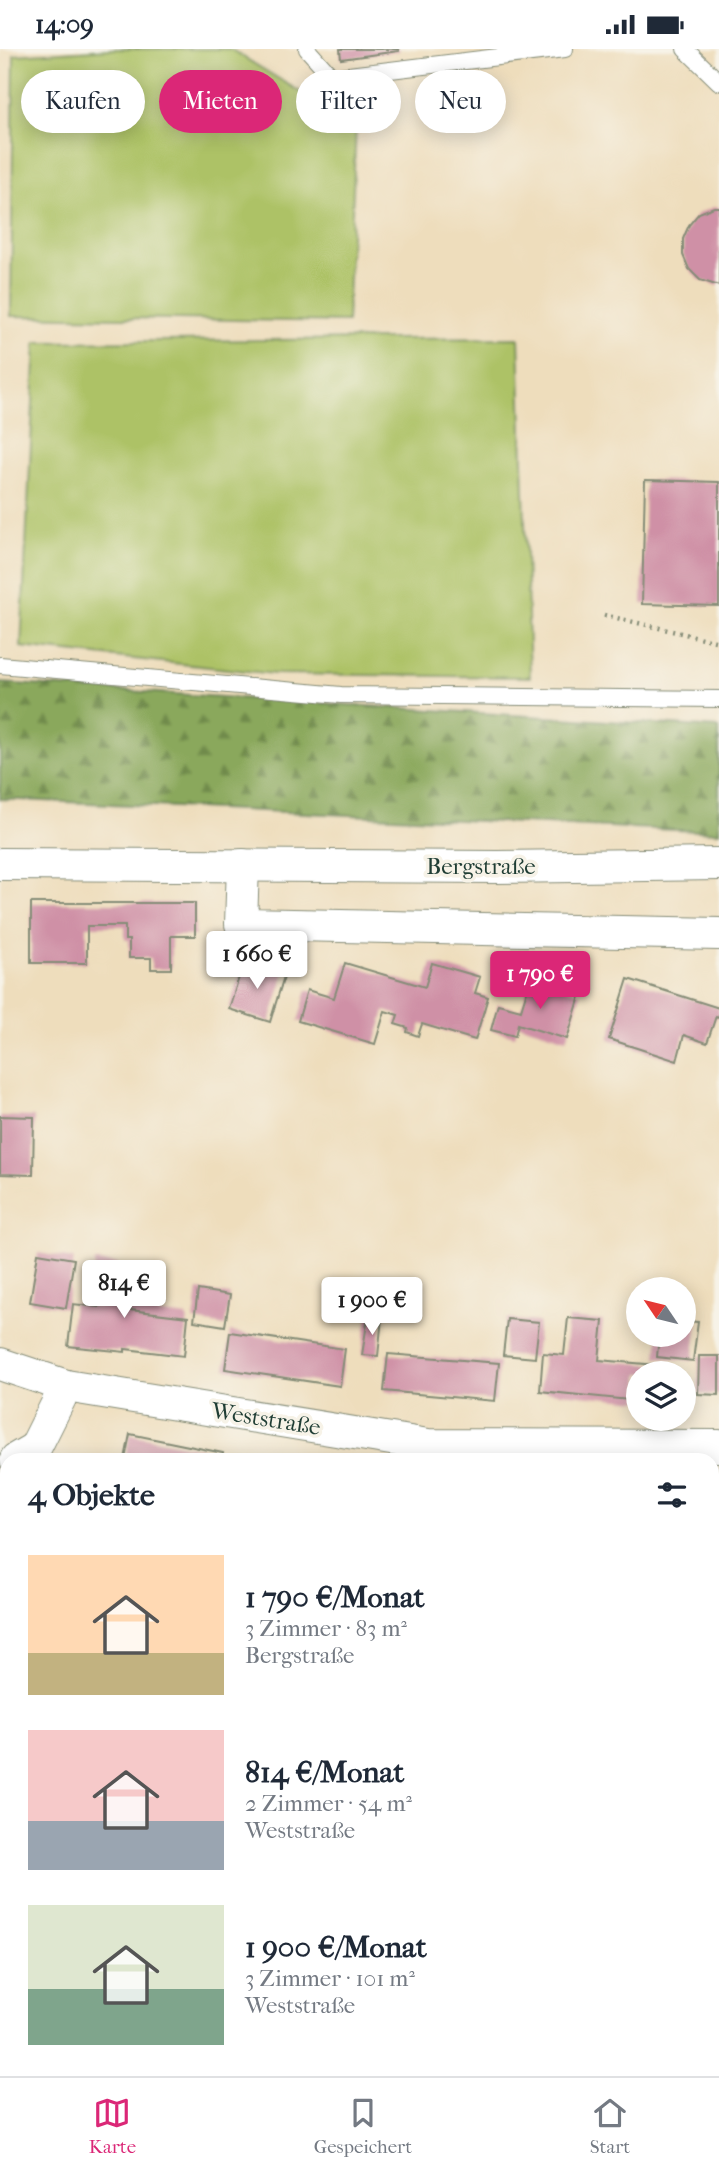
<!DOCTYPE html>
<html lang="de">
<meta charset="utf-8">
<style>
:root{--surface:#fff;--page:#f2f2f3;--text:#1f2937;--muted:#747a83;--line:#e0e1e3;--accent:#db2777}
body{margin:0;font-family:"IM FELL French Canon",serif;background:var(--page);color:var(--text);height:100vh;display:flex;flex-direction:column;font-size:26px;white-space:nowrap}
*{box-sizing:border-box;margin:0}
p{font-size:23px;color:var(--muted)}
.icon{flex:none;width:38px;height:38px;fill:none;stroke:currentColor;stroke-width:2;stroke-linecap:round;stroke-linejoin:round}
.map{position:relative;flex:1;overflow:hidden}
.sheet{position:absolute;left:0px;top:1404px;width:719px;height:625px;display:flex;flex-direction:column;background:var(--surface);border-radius:21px 21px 0 0;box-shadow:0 4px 18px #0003}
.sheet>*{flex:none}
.guide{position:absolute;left:21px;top:21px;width:677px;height:63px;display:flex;gap:14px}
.needle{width:46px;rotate:305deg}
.tools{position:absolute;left:626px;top:1228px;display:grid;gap:14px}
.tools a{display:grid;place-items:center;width:70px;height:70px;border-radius:50%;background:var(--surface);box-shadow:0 4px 18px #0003;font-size:35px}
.price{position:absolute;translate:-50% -60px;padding:0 16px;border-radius:7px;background:#fff;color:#222;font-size:23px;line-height:46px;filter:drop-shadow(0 2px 4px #0008)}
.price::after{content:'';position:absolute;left:50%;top:42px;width:21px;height:16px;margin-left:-10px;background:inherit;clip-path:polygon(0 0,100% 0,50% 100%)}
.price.selected{background:var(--accent);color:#fff}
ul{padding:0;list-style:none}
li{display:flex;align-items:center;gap:21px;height:175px;padding:0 28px}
li span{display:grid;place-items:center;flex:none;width:196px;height:140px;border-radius:0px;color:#555}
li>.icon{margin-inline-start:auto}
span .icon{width:84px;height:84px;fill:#fffc;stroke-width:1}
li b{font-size:30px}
h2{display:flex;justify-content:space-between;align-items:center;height:84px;padding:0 28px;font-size:30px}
.chip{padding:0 24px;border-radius:32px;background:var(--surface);box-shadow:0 4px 18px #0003;font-size:24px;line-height:63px}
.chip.selected{background:var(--accent);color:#fff}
.status{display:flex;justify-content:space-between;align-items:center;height:49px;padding:0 35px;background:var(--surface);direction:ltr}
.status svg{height:19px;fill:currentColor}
.tab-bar{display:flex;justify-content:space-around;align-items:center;height:98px;border-top:2px solid var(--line);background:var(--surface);font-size:19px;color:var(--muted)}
.tab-bar a{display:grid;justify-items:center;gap:4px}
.tab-bar .selected{color:var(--accent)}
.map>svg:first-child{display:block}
</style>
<div class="status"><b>14:09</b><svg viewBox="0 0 49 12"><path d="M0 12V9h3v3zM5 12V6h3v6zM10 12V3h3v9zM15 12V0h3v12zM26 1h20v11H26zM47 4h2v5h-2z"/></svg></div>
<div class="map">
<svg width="719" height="2027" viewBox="0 0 719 2027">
<defs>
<pattern id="forest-firs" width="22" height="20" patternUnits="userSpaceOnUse" patternTransform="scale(1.75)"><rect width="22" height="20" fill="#8aa85b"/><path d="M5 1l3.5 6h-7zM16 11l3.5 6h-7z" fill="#708a4c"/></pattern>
</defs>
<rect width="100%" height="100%" fill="#f7f3e8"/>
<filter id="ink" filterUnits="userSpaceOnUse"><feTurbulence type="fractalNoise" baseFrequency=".0143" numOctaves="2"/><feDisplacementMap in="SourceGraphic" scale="14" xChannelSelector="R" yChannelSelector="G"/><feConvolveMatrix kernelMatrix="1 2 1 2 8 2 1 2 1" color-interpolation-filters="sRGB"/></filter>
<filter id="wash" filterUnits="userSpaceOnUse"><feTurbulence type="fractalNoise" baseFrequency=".00686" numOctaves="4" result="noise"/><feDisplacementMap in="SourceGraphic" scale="28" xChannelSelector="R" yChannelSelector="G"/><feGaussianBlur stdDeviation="1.57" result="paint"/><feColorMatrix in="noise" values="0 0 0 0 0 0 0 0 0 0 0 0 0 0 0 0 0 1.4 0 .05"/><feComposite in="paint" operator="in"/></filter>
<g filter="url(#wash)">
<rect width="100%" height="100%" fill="#eeddbc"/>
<g fill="url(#forest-firs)" stroke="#547248" stroke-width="2">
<path d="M0,634L719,679V783L0,750Z"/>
<path d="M0,1955L7,1965V2021H109L123,2027H6L0,2020Z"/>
</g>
<g fill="#adc266" stroke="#66804d" stroke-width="2">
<path d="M112,0H230L356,77L347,273L11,267L14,6Z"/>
<path d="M519,289L530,628L275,625L21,598L36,293Z"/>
</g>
<g id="blocks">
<g fill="#cf90a6">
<path d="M340,0H399V2L341,10Z"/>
<path d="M714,158H719V237L700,231L689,220L683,206V190L689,176L699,164Z"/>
<path d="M645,431L719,433V557L642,555Z"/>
<path d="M31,854H195V887H171V920H151V909H129V891H125V877H87V914H31Z"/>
<path d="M244,912L285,924L270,973L229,960Z"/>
<path d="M345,914L425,938L432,914L480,928L475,944L488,948L475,991L422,975L418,987L407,983L408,979L395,975L398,966L385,962L375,995L298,972L307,941L334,949Z"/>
<path d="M531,929L581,944L567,990L518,975L515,987L491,981L498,955L521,961Z"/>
<path d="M628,930L719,959V968L716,967L707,994L684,986L677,1012L609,990Z"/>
<path d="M0,1067L34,1068L33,1126L0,1125Z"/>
<path d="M38,1204L74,1210L66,1259L30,1253Z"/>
<path d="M95,1213L118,1215L117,1227L133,1229L130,1261L188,1268L184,1307L125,1300V1303L68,1297L73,1255L99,1258L101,1243L92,1242Z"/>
<path d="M198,1241L230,1246L225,1277L194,1272Z"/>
<path d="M368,1268L382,1269L378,1307L362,1306Z"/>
<path d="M568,1269L603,1272L599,1311L657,1316L656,1325H639V1352L540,1342L543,1304L564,1306Z"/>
<path d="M507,1270L539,1273L535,1309L503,1306Z"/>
<path d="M684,1272L698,1273L693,1312L657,1308L659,1286H684Z"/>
<path d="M230,1283L345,1300L340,1337L225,1320Z"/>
<path d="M388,1305L499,1314L495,1352L384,1342Z"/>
<path d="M699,1307H719V1346L698,1345Z"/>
<path d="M130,1385L223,1404L222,1410H125Z"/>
<path d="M713,1451H719V1516H716L715,1496H712Z"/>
<rect x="712" y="1640" width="7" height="74"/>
<path d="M712,1856L719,1858V1890L712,1889Z"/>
<path d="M164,2021L163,2027H151L135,2022Z"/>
<path d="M458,2021H531L529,2027H456Z"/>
</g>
</g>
</g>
<g filter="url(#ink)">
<use href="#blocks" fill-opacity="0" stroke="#868d78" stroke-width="2"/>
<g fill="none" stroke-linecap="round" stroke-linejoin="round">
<g stroke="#868d78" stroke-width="18">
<g id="service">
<path d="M307,0L332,28L565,0"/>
<path d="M685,0L719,33"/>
<path d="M0,616L341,646L719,650"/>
</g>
</g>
<g stroke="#868d78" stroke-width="34">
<g id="minor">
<path d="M0,815L497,818L719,815"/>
<path d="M243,816L241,875L719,885"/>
<path d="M0,1315L66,1337L428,1396L719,1397"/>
<path d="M16,1410L35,1399L66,1337"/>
<path d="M696,2021L717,2027"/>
</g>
</g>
<g stroke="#868d78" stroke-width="4.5" stroke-dasharray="2 5" stroke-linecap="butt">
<path d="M604,566L719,593"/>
<path d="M712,1628L719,1627"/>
<path d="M0,1959L7,1954"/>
</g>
<use href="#service" stroke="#fff" stroke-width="16"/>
<use href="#minor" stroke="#fff" stroke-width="32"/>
</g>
</g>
<g text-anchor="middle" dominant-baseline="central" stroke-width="7" stroke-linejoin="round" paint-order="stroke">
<g font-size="23" fill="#1f3d34" stroke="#f7f3e8">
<text x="481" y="817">Bergstraße</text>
<text transform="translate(266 1370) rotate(9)">Weststraße</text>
</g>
</g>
</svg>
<div class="tools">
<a><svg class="needle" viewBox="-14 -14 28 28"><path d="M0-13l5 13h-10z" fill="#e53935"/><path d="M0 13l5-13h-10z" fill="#747a83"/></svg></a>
<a><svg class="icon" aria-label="layers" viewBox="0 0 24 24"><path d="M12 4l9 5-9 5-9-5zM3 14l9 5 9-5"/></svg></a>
</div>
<b class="price" style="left:257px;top:942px">1 660 €</b>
<b class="price selected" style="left:540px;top:962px">1 790 €</b>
<b class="price" style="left:124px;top:1271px">814 €</b>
<b class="price" style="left:372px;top:1288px">1 900 €</b>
<div class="guide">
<a class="chip">Kaufen</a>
<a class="chip selected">Mieten</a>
<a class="chip">Filter</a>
<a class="chip">Neu</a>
</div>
<section class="sheet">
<h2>4 Objekte<svg class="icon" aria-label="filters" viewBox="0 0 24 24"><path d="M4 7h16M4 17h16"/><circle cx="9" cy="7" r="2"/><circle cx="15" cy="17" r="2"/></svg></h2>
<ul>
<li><span style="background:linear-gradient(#ffd9b3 70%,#c2b280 0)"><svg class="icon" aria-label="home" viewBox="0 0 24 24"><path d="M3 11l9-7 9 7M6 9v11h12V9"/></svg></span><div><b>1 790 €/Monat</b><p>3 Zimmer · 83 m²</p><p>Bergstraße</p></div></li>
<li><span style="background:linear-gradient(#f6c9c9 65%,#9aa5b1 0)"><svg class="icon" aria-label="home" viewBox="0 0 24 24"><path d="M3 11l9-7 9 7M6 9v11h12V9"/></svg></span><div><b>814 €/Monat</b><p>2 Zimmer · 54 m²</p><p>Weststraße</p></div></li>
<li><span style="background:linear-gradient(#dfe7d0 60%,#7fa58c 0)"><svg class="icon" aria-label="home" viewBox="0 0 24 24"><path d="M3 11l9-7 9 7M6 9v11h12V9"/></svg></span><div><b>1 900 €/Monat</b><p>3 Zimmer · 101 m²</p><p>Weststraße</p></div></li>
</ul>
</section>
</div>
<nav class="tab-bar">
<a class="selected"><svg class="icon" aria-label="map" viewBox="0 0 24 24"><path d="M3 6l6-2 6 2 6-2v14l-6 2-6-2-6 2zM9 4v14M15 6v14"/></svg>Karte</a>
<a><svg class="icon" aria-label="saved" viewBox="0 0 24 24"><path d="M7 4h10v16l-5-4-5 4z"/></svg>Gespeichert</a>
<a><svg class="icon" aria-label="home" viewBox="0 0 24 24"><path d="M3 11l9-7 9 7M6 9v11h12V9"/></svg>Start</a>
</nav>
